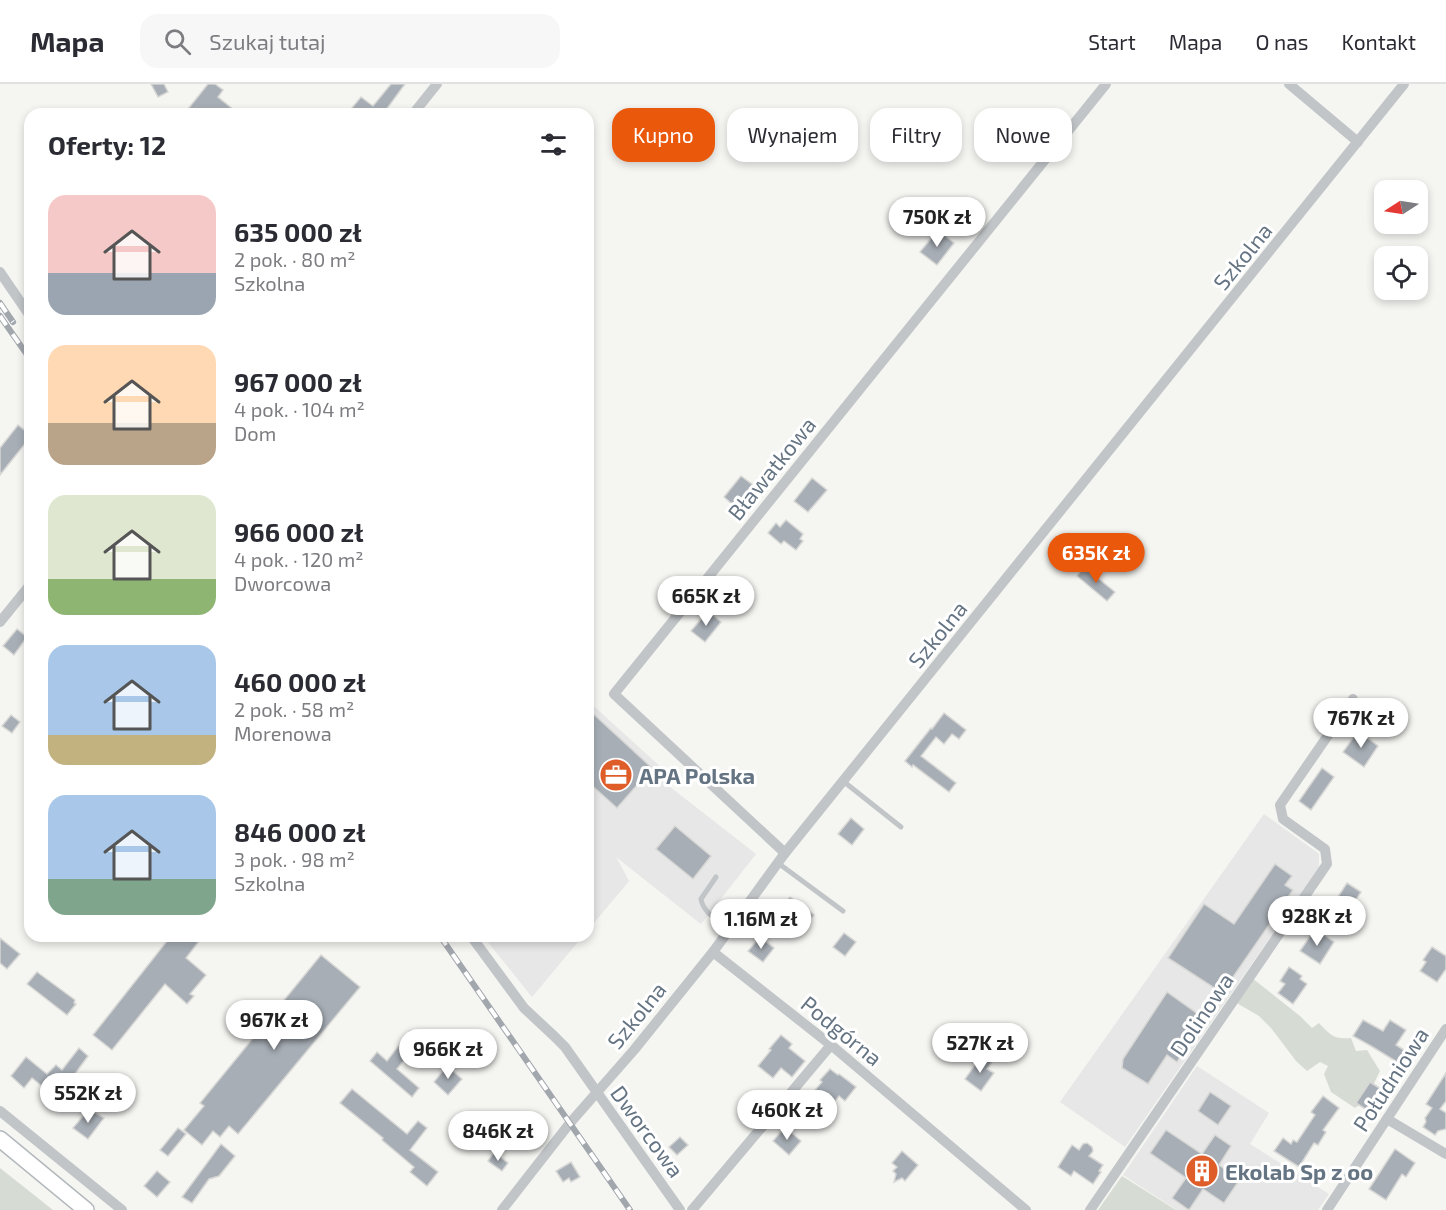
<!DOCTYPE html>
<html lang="pl">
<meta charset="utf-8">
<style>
:root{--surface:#fff;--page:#f7f7f7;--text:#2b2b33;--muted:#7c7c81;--line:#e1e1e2;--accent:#ea580c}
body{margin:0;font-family:"Exo 2",sans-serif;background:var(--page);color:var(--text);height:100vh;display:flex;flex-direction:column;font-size:22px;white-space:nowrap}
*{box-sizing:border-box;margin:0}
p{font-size:20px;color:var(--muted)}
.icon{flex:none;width:33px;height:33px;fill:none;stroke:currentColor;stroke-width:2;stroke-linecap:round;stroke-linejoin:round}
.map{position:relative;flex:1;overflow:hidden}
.side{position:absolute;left:24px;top:24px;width:570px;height:834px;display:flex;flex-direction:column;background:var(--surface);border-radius:18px;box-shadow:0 3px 9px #0003}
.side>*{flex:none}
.banner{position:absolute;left:612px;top:24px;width:570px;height:54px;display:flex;gap:12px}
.needle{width:39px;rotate:258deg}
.controls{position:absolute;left:1374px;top:96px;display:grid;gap:12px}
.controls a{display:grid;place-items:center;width:54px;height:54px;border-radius:12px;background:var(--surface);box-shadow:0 3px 9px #0003;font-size:30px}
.price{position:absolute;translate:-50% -51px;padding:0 14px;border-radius:21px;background:#fff;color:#222;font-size:20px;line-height:39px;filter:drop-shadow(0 2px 3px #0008)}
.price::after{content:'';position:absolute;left:50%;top:36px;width:18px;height:14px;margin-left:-9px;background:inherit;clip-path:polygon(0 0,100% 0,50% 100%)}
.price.active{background:var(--accent);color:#fff}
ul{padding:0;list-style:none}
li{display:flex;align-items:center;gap:18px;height:150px;padding:0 24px}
li span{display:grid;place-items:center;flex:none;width:168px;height:120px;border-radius:18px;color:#555}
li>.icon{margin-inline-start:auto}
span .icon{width:72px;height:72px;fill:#fffc;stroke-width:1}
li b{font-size:26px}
h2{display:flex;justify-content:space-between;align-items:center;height:72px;padding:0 24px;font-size:26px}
.tag{padding:0 21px;border-radius:18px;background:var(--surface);box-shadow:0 3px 9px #0003;font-size:21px;line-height:54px}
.tag.active{background:var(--accent);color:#fff}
header{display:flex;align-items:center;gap:36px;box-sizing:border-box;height:84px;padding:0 30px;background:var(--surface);border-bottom:2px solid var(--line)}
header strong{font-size:28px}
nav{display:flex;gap:33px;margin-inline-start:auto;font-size:21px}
.search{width:420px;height:54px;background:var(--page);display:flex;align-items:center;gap:15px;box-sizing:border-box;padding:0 21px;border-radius:18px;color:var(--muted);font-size:22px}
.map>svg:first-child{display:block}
</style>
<header>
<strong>Mapa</strong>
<div class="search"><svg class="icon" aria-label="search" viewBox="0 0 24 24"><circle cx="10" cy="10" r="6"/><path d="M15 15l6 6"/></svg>Szukaj tutaj</div>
<nav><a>Start</a><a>Mapa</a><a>O nas</a><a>Kontakt</a></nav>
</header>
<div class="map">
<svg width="1446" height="1126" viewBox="0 0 1446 1126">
<rect width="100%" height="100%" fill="#f5f6f2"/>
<g fill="#e6e7e6">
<path d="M588,617L675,696L670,703L756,770L701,840L616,773L629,797L588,846Z"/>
<path d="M1264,730L1319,770V783L1125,1063L1060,1018Z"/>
<path d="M483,852H583L532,913Z"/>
<path d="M1197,982L1269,1029L1250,1060L1329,1110L1318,1126H1177L1123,1091Z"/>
</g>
<g fill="#d6dcd3">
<path d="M1252,894L1300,932L1312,944L1319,939C1331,952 1334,955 1351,954L1356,967L1367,966L1380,987L1375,997L1370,1013L1355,1024L1331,1008L1324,990L1328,982L1320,978L1307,987L1296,977L1271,944L1259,932L1235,918Z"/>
<path d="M0,1084L53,1126H0Z"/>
<path d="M1122,1092L1176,1126H1098Z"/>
</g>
<g fill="#a7aeb5" stroke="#d7d7d5" stroke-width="1.5">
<path d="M151,0H164L168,8L158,13Z"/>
<path d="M208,0H215L223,6L218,13L239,30H184Z"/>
<path d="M391,0H405L383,30H358L351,25L361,13L373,22Z"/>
<path d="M938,146L954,159L937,181L920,168Z"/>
<path d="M18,341L28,349L25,354L28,356L0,391V364Z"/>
<path d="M741,392L757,404L739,426L724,413Z"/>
<path d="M812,394L827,406L808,428L794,417Z"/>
<path d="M786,436L803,450L800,455L803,457L796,466L784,457L781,460L768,449L776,439L780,443Z"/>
<path d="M1084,483L1115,508L1107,517L1077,492Z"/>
<path d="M708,527L721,538L705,558L691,547Z"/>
<path d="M17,545L27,553L14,571L3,562Z"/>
<path d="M588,625L652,684L617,724L588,698Z"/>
<path d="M944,629L966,646L959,655L952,650L944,660L936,653L921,672L956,699L949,708L913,681L912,683L905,677L931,644L932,645Z"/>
<path d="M11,631L20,638L12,649L2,642Z"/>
<path d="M1358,647L1378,662L1364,683L1343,668Z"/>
<path d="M1322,684L1334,693L1311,726L1299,717Z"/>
<path d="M851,734L864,745L852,761L838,750Z"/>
<path d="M675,742L711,772L693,795L656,765Z"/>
<path d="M1275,780L1292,792L1285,801L1293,806L1222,909L1168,874L1204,820L1234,840Z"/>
<path d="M1347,799L1361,808L1348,828L1334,819Z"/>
<path d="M790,813L814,831L803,846L779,827Z"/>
<path d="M1315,845L1334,858L1320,880L1300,867Z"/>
<path d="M844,849L856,858L845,872L833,863Z"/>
<path d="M171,852H203L186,874L206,891L190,910L194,912L187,920L165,900L112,966L93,951Z"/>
<path d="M760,853L774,864L763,878L748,867Z"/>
<path d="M0,854L20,870L7,885L0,879Z"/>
<path d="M1432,863L1446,872V885L1437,898L1420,887L1426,878L1423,876Z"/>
<path d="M321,871L360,903L238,1050L229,1042L220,1053L213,1047L202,1061L184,1046L204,1022L200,1019Z"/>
<path d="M1289,883L1302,892L1300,895L1307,900L1293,920L1278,909L1285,900L1280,897Z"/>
<path d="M37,888L75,916L74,919L76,920L67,931L27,900Z"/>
<path d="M1167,908L1205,935L1177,978L1167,971L1148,1000L1122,984L1123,975Z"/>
<path d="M1363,936L1383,947L1390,936L1406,946L1396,961L1409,969L1403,978L1399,975L1397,978L1371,962L1353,952Z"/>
<path d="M410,947L420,956L397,985L419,1004L412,1013L370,977L377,968L387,977Z"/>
<path d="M781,951L792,960L789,964L805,977L792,993L781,984L773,994L758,982L771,966L769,965Z"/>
<path d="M79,964L88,972L72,994L88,1008L81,1018L64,1003L56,1013L32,994L24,1004L11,992L26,973L47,990L56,981L62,986Z"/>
<path d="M982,971L992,978L987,985L994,989L981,1007L965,995Z"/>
<path d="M447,982L462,995L448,1011L434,998Z"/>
<path d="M830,985L838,991L839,990L856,1003L845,1017L839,1012L815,1043L797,1027L822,998L820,996Z"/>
<path d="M1446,989V1017L1440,1025L1446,1029V1045L1438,1047L1435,1051L1423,1043L1426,1038L1425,1034L1432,1024L1426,1020Z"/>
<path d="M1370,998L1384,1007L1370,1028L1356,1019Z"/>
<path d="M352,1005L407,1050L418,1037L427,1044L410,1066L438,1088L427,1102L410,1088L414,1083L382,1056L383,1054L340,1019Z"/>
<path d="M1210,1008L1231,1022L1218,1041L1198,1027Z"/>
<path d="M1323,1012L1339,1024L1323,1046L1326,1048L1318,1061L1314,1059L1299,1083L1274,1067L1283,1054L1291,1060L1293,1056L1297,1058L1315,1031L1311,1028Z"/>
<path d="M89,1025L104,1034L88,1055L73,1044Z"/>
<path d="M785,1043L801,1057L789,1071L773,1057Z"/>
<path d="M178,1044L186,1050L168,1072L160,1066Z"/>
<path d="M1166,1046L1202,1070L1215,1051L1231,1062L1219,1081L1240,1095L1224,1119L1203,1105L1189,1126L1172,1114L1186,1094L1150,1069Z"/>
<path d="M680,1053L688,1061L677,1071L669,1063Z"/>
<path d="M1087,1059L1092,1063L1093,1067L1089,1072L1103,1081L1099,1087L1101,1088L1093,1100L1074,1087L1071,1092L1058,1083L1072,1061L1079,1066L1083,1060Z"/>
<path d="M221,1060L235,1072L219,1092L209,1095L192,1119L182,1113Z"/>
<path d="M1395,1065L1415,1079L1406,1093L1402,1090L1386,1116L1369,1105Z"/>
<path d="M902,1067L918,1081L905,1097L902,1094L894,1098L896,1090L893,1087L897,1083L892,1079Z"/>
<path d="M494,1068L508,1079L502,1087L488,1077Z"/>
<path d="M571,1078L580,1093L571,1098L569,1094L563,1098L556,1087Z"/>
<path d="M157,1087L170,1098L157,1113L144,1102Z"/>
</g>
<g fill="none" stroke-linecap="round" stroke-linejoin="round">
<g stroke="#b3b8bd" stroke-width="18">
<path id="secondary" d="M0,1055L86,1126"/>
</g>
<g stroke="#c1c5c8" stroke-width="5">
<path d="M843,697L901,743"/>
<path d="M778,779L843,827"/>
<path d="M716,793L701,815C703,829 718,836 729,844"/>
</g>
<g stroke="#c1c5c8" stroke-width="10">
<path d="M1289,0L1358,58"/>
<path d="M413,30L437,0"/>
<path d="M0,188L30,232"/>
<path d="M0,538L30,501"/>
<path d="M785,769L614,610L1106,0"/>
<path d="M471,852L524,924L554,952L565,963L680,1126"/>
<path d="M713,868L831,961L1026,1126"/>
<path d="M0,1027L122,1126"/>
<path d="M1387,1035L1446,1070"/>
<path d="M502,1126L570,1039L634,966L713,868L785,769L1404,0"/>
<path d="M692,1126L831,961"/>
<path d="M1090,1126L1327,780L1325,765L1283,735L1280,721L1353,615"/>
<path d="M1327,1126L1446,945"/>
</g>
<use href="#secondary" stroke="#fff" stroke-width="15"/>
<g stroke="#a2a7ad" stroke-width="6">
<g id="rail">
<path d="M0,219L13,238"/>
<path d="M0,232L30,275"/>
<path d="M440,852L630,1126"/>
</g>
</g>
<use href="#rail" stroke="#fff" stroke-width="4" stroke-dasharray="11" stroke-linecap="butt"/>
</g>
<defs>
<g id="office-disc" transform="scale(1.725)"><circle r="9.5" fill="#df5d29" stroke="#fff"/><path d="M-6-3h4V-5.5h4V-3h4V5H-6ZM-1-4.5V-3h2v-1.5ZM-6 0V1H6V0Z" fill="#fff"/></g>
<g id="building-disc" transform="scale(1.725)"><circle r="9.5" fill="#df5d29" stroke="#fff"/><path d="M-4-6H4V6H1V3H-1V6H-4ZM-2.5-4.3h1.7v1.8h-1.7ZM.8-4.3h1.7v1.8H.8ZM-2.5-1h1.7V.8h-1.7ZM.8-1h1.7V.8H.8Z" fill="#fff"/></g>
</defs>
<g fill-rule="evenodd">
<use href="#office-disc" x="616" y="691"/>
<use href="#building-disc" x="1202" y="1087"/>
</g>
<g text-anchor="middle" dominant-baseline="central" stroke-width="6" stroke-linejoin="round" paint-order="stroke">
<g font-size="22" fill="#657483" stroke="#fff">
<text transform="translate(1242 172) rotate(-51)">Szkolna</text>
<text transform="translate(771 384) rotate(-51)">Bławatkowa</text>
<text transform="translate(937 550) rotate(-51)">Szkolna</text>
<text transform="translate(1201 930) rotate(-56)">Dolinowa</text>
<text transform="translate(636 931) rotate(-51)">Szkolna</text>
<text transform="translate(842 946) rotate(39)">Podgórna</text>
<text transform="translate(1390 995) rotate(-57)">Południowa</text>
<text transform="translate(648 1047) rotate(54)">Dworcowa</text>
</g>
<g font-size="22" font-weight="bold" fill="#657483" stroke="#fff" text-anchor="start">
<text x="639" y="691">APA Polska</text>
<text x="1225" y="1087">Ekolab Sp z oo</text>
</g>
</g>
</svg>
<div class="controls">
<a><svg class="needle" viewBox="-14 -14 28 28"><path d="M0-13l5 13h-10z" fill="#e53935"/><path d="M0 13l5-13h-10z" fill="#7c7c81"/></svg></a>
<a><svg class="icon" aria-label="locate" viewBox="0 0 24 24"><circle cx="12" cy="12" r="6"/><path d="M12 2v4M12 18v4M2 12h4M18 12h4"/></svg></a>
</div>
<b class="price" style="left:937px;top:164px">750K zł</b>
<b class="price active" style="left:1096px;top:500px">635K zł</b>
<b class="price" style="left:706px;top:543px">665K zł</b>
<b class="price" style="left:1361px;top:665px">767K zł</b>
<b class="price" style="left:1317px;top:863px">928K zł</b>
<b class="price" style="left:761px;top:866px">1.16M zł</b>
<b class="price" style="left:274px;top:967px">967K zł</b>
<b class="price" style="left:980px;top:990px">527K zł</b>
<b class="price" style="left:448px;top:996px">966K zł</b>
<b class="price" style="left:88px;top:1040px">552K zł</b>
<b class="price" style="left:787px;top:1057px">460K zł</b>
<b class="price" style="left:498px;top:1078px">846K zł</b>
<div class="banner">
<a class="tag active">Kupno</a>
<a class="tag">Wynajem</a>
<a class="tag">Filtry</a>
<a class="tag">Nowe</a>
</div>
<section class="side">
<h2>Oferty: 12<svg class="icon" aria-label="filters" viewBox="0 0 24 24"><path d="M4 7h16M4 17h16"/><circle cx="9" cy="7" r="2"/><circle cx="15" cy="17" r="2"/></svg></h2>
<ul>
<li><span style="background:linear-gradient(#f6c9c9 65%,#9aa5b1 0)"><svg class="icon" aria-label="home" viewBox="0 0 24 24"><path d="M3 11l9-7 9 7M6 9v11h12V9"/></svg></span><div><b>635 000 zł</b><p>2 pok. · 80 m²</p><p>Szkolna</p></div></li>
<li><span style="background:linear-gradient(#ffd9b3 65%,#b9a48a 0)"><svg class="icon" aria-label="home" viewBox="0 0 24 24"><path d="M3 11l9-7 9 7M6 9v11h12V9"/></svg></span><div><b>967 000 zł</b><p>4 pok. · 104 m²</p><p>Dom</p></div></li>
<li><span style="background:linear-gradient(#dfe7d0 70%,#8fb573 0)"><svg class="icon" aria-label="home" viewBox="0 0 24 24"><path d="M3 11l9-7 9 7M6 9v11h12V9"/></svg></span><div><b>966 000 zł</b><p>4 pok. · 120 m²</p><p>Dworcowa</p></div></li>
<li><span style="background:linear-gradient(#a9c7e8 75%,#c2b280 0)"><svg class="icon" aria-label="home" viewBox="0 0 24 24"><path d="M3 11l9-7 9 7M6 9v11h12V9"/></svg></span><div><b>460 000 zł</b><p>2 pok. · 58 m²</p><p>Morenowa</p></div></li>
<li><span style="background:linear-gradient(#a9c7e8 70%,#7fa58c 0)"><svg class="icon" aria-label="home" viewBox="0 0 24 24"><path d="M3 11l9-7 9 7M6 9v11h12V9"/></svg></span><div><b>846 000 zł</b><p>3 pok. · 98 m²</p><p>Szkolna</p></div></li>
</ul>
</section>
</div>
